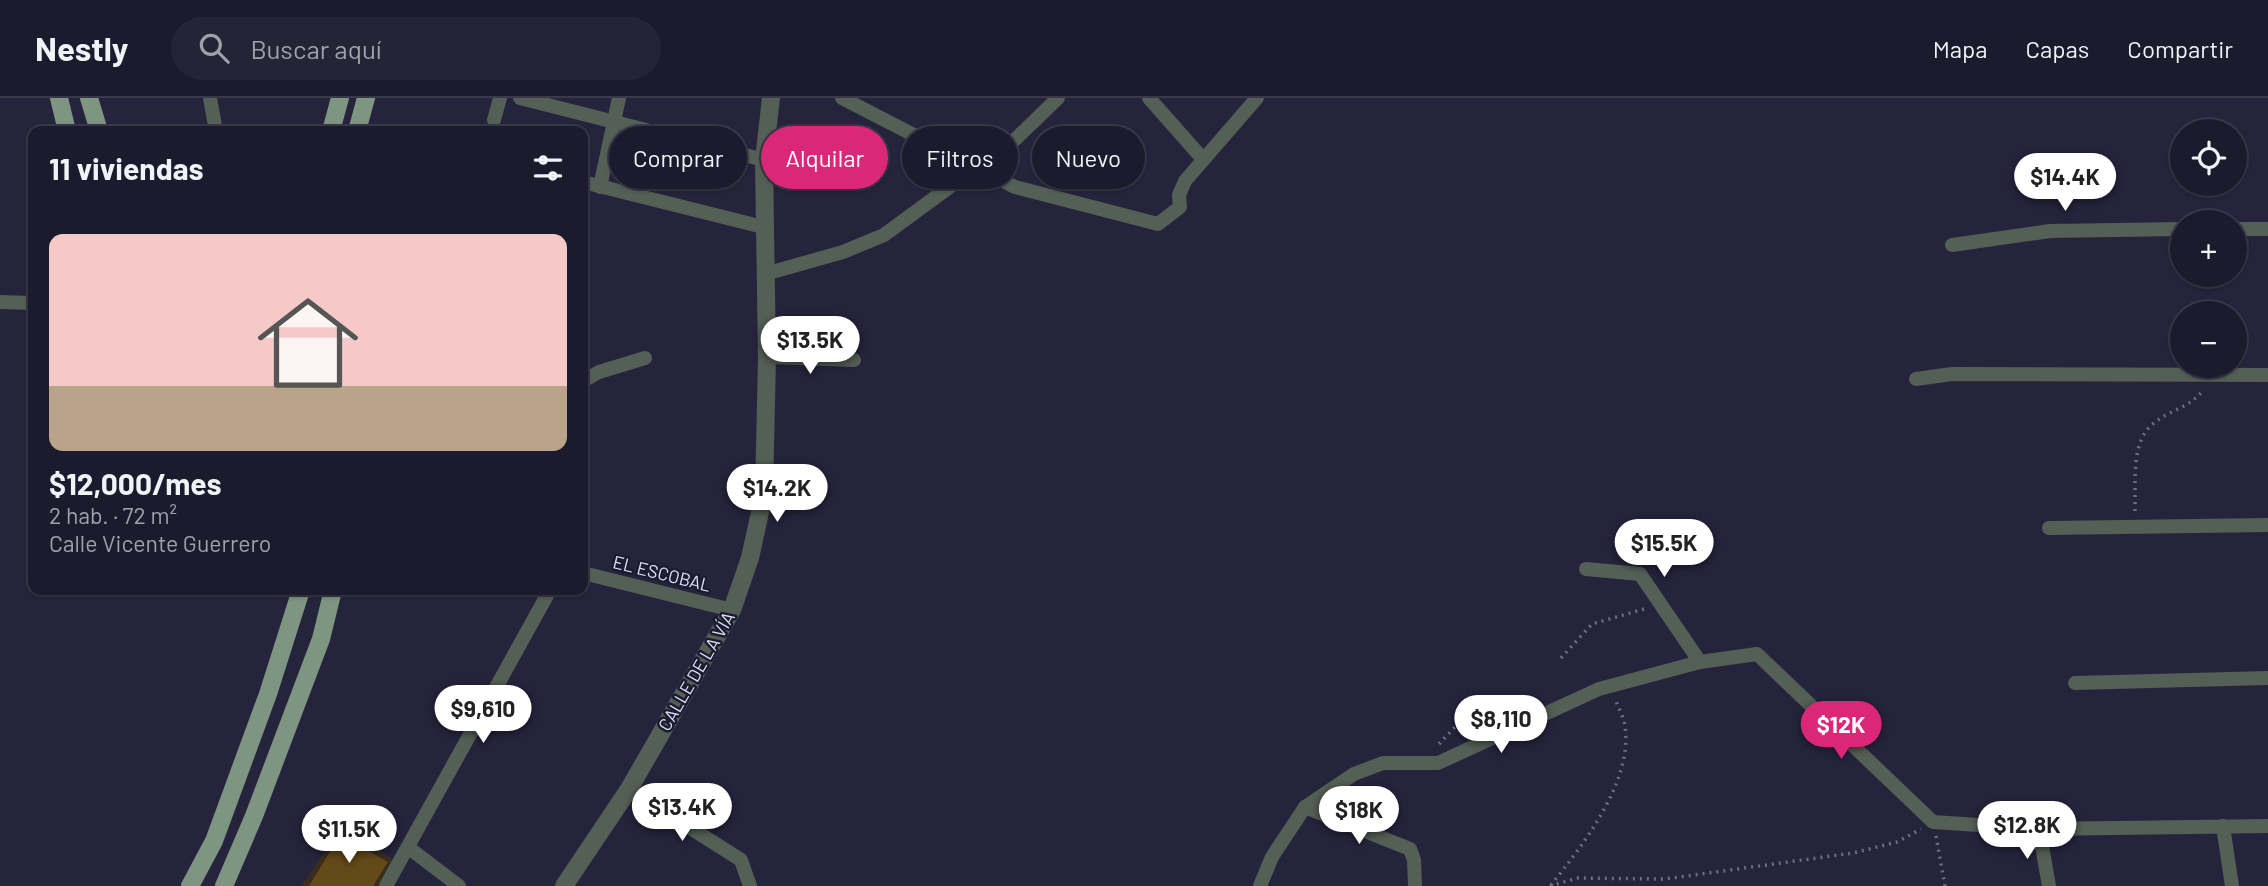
<!DOCTYPE html>
<html lang="es">
<meta charset="utf-8">
<style>
:root{--surface:#1c1b2e;--page:#252436;--text:#f1f3f6;--muted:#a0a1aa;--line:#3a394a;--accent:#db2777}
body{margin:0;font-family:Barlow,sans-serif;background:var(--page);color:var(--text);height:100vh;display:flex;flex-direction:column;font-size:26px;white-space:nowrap}
*{box-sizing:border-box;margin:0}
p{font-size:23px;color:var(--muted)}
.icon{flex:none;width:38px;height:38px;fill:none;stroke:currentColor;stroke-width:2;stroke-linecap:round;stroke-linejoin:round}
.map{position:relative;flex:1;overflow:hidden}
.panel{position:absolute;left:28px;top:28px;width:560px;height:469px;display:flex;flex-direction:column;background:var(--surface);border-radius:14px;box-shadow:0 2px 5px #0004,0 0 0 2px var(--line)}
.panel>*{flex:none}
.banner{position:absolute;left:609px;top:28px;width:665px;height:63px;display:flex;gap:14px}
.tools{position:absolute;left:2170px;top:21px;display:grid;gap:14px}
.tools a{display:grid;place-items:center;width:77px;height:77px;border-radius:50%;background:var(--surface);box-shadow:0 2px 5px #0004,0 0 0 2px var(--line);font-size:35px}
.price{position:absolute;translate:-50% -60px;padding:0 16px;border-radius:24px;background:#fff;color:#222;font-size:23px;line-height:46px;filter:drop-shadow(0 2px 4px #0008)}
.price::after{content:'';position:absolute;left:50%;top:42px;width:21px;height:16px;margin-left:-10px;background:inherit;clip-path:polygon(0 0,100% 0,50% 100%)}
.price.selected{background:var(--accent);color:#fff}
ul{padding:0;list-style:none}
li{display:grid;align-content:center;gap:14px;height:371px;padding:0 21px}
li+li{border-top:2px solid var(--line)}
li span{display:grid;place-items:center;height:217px;border-radius:14px;color:#555}
li>.icon{margin-inline-start:auto}
span .icon{width:126px;height:126px;fill:#fffc;stroke-width:1}
li b{font-size:30px}
h2{display:flex;justify-content:space-between;align-items:center;height:84px;padding:0 21px;font-size:30px}
.tag{padding:0 24px;border-radius:32px;background:var(--surface);box-shadow:0 2px 5px #0004,0 0 0 2px var(--line);font-size:24px;line-height:63px}
.tag.selected{background:var(--accent);color:#fff}
header{display:flex;align-items:center;gap:42px;box-sizing:border-box;height:98px;padding:0 35px;background:var(--surface);border-bottom:2px solid var(--line)}
header strong{font-size:33px}
nav{display:flex;gap:38px;margin-inline-start:auto;font-size:24px}
.search{width:490px;height:63px;background:var(--page);display:flex;align-items:center;gap:18px;box-sizing:border-box;padding:0 24px;border-radius:38px;color:var(--muted);font-size:26px}
.map>svg:first-child{display:block}
</style>
<header>
<strong>Nestly</strong>
<div class="search"><svg class="icon" aria-label="search" viewBox="0 0 24 24"><circle cx="10" cy="10" r="6"/><path d="M15 15l6 6"/></svg>Buscar aquí</div>
<nav><a>Mapa</a><a>Capas</a><a>Compartir</a></nav>
</header>
<div class="map">
<svg width="2268" height="788" viewBox="0 0 2268 788">
<rect width="100%" height="100%" fill="#26243d"/>
<path fill="#3a2c1f" d="M345,724L394,763L378,788H301Z"/>
<path fill="#654a19" d="M344,731L363,744L360,748L388,764L373,788H309Z"/>
<g fill="none" stroke-linecap="round" stroke-linejoin="round">
<g stroke="#6e6d83" stroke-width="3.5" stroke-dasharray="2 5" stroke-linecap="butt">
<path d="M2135,413C2136,385 2130,343 2154,325C2171,311 2190,310 2203,292"/>
<path d="M1561,560L1592,526L1644,511"/>
<path d="M1439,646L1469,614"/>
<path d="M1936,738L1945,788"/>
<path d="M1551,787C1583,747 1633,683 1625,629C1624,620 1619,611 1616,603"/>
<path d="M1550,788L1578,780L1665,781L1853,755L1897,744L1921,731"/>
</g>
<g stroke="#545f55" stroke-width="14">
<path d="M210,0L216,33"/>
<path d="M520,0L764,62"/>
<path d="M842,0L1015,89L1158,126L1180,109L1179,97L1185,83L1257,0"/>
<path d="M1149,0L1202,60"/>
<path d="M494,22L500,0"/>
<path d="M583,84L763,129"/>
<path d="M600,89L619,0"/>
<path d="M2235,131H2268"/>
<path d="M1952,147L2050,133L2182,131"/>
<path d="M765,176L843,154L884,137L978,68L997,59L1058,0"/>
<path d="M0,204L33,205"/>
<path d="M767,259L854,262"/>
<path d="M1916,281L1952,276L2268,277"/>
<path d="M583,283L599,274L645,260"/>
<path d="M33,305V319"/>
<path d="M2049,430L2268,427"/>
<path d="M1586,471L1640,476L1700,564"/>
<path d="M583,475L732,512"/>
<path d="M2075,585L2268,580"/>
<path d="M629,691L741,762L750,788"/>
<path d="M1305,709L1410,751L1414,762L1415,788"/>
<path d="M2223,728L2232,788"/>
<path d="M2039,731L2049,788"/>
<path d="M409,750L459,788"/>
<path d="M386,788L550,492"/>
<path d="M1260,788L1272,759L1305,709L1354,676L1383,665H1438L1599,591L1700,564L1757,556L1933,724L2039,731L2268,728"/>
</g>
<path stroke="#545f55" stroke-width="18" d="M564,788L629,691L732,512L750,460L764,396L767,259L764,62L771,0"/>
<g stroke="#7e9581" stroke-width="18">
<path d="M59,0L67,33"/>
<path d="M89,0L99,33"/>
<path d="M331,33L340,0"/>
<path d="M357,33L366,0"/>
<path d="M190,788L214,743L268,596L301,492"/>
<path d="M224,788L254,718L321,541L333,492"/>
</g>
</g>
<g text-anchor="middle" dominant-baseline="central" stroke-width="5" stroke-linejoin="round" paint-order="stroke">
<g font-size="18" fill="#e0e0f1" stroke="#1d1b33">
<text transform="translate(662 475) rotate(14)">EL ESCOBAL</text>
<text transform="translate(696 573) rotate(-60)">CALLE DE LA VÍA</text>
</g>
</g>
</svg>
<div class="tools">
<a><svg class="icon" aria-label="locate" viewBox="0 0 24 24"><circle cx="12" cy="12" r="6"/><path d="M12 2v4M12 18v4M2 12h4M18 12h4"/></svg></a>
<a>+</a>
<a>−</a>
</div>
<b class="price" style="left:2065px;top:115px">$14.4K</b>
<b class="price" style="left:810px;top:278px">$13.5K</b>
<b class="price" style="left:777px;top:426px">$14.2K</b>
<b class="price" style="left:1664px;top:481px">$15.5K</b>
<b class="price" style="left:483px;top:647px">$9,610</b>
<b class="price" style="left:1501px;top:657px">$8,110</b>
<b class="price selected" style="left:1841px;top:663px">$12K</b>
<b class="price" style="left:682px;top:745px">$13.4K</b>
<b class="price" style="left:1359px;top:748px">$18K</b>
<b class="price" style="left:2027px;top:763px">$12.8K</b>
<b class="price" style="left:349px;top:767px">$11.5K</b>
<div class="banner">
<a class="tag">Comprar</a>
<a class="tag selected">Alquilar</a>
<a class="tag">Filtros</a>
<a class="tag">Nuevo</a>
</div>
<section class="panel">
<h2>11 viviendas<svg class="icon" aria-label="filters" viewBox="0 0 24 24"><path d="M4 7h16M4 17h16"/><circle cx="9" cy="7" r="2"/><circle cx="15" cy="17" r="2"/></svg></h2>
<ul>
<li><span style="background:linear-gradient(#f6c9c9 70%,#b9a48a 0)"><svg class="icon" aria-label="home" viewBox="0 0 24 24"><path d="M3 11l9-7 9 7M6 9v11h12V9"/></svg></span><div><b>$12,000/mes</b><p>2 hab. · 72 m²</p><p>Calle Vicente Guerrero</p></div></li>
</ul>
</section>
</div>
